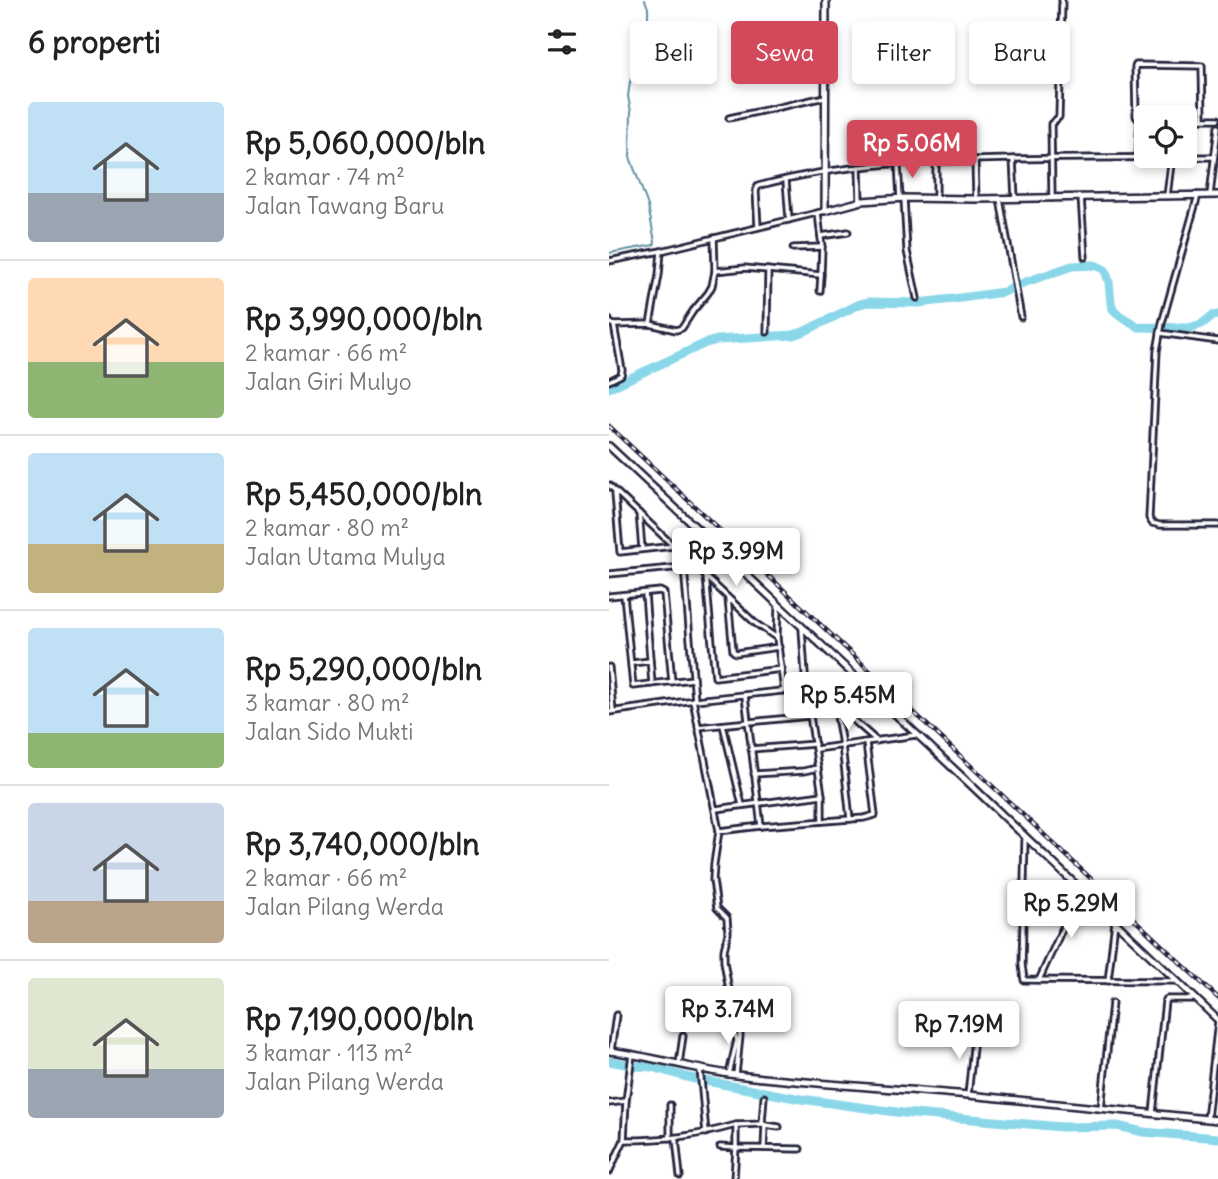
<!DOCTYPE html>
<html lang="id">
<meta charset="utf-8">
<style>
:root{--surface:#fff;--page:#f2f2f2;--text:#222;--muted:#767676;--line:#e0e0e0;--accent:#d1495b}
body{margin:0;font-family:Delius,sans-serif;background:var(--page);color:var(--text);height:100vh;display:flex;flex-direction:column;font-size:26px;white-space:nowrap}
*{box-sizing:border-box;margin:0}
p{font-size:23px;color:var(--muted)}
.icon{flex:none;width:38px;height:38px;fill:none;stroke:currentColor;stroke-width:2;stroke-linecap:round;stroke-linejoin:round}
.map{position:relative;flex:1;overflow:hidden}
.sheet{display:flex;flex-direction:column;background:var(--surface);width:609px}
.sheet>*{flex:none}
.hud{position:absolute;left:21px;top:21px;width:483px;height:63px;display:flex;gap:14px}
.fabs{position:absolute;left:525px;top:105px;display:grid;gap:14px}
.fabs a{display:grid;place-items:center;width:63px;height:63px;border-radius:7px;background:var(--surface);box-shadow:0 4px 10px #0003;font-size:35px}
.price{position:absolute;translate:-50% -60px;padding:0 16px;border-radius:7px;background:#fff;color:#222;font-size:23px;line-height:46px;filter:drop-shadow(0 2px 4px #0008)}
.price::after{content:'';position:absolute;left:50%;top:42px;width:21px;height:16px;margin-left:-10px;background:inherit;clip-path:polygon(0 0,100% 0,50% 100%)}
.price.active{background:var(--accent);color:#fff}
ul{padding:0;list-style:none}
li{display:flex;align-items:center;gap:21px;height:175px;padding:0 28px}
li+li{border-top:2px solid var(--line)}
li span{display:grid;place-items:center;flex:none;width:196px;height:140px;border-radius:7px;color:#555}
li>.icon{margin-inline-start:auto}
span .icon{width:84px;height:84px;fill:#fffc;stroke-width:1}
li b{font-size:30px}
h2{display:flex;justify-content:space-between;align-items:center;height:84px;padding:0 28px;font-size:30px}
.chip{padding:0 24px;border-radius:7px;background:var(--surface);box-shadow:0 4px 10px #0003;font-size:24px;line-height:63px}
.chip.active{background:var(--accent);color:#fff}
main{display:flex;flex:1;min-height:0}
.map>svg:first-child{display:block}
</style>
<main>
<section class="sheet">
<h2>6 properti<svg class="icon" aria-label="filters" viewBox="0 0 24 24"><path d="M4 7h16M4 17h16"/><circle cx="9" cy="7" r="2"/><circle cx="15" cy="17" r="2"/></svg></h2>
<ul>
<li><span style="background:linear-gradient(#bfe0f5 65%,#9aa5b1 0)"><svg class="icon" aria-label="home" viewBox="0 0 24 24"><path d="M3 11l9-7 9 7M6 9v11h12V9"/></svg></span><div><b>Rp 5,060,000/bln</b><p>2 kamar · 74 m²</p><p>Jalan Tawang Baru</p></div></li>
<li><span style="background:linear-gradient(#ffd9b3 60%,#8fb573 0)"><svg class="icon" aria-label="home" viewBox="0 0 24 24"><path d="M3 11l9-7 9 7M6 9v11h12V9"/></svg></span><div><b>Rp 3,990,000/bln</b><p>2 kamar · 66 m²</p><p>Jalan Giri Mulyo</p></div></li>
<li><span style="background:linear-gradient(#bfe0f5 65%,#c2b280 0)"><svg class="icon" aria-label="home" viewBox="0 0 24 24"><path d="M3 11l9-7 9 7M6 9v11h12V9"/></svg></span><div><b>Rp 5,450,000/bln</b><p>2 kamar · 80 m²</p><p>Jalan Utama Mulya</p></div></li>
<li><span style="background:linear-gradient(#bfe0f5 75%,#8fb573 0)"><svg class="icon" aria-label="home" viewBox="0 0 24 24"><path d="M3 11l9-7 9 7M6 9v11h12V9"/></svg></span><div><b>Rp 5,290,000/bln</b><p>3 kamar · 80 m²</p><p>Jalan Sido Mukti</p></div></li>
<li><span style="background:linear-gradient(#c9d6e8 70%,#b9a48a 0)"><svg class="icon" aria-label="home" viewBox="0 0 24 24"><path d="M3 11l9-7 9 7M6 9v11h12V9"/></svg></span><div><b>Rp 3,740,000/bln</b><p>2 kamar · 66 m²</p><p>Jalan Pilang Werda</p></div></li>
<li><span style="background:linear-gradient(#dfe7d0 65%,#9aa5b1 0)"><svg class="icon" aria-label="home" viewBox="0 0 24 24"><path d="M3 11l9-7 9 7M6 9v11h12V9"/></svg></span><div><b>Rp 7,190,000/bln</b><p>3 kamar · 113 m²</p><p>Jalan Pilang Werda</p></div></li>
</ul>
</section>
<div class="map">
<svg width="609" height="1179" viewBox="0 0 609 1179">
<rect width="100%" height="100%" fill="#fff"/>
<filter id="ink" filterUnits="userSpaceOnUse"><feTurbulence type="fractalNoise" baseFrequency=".0143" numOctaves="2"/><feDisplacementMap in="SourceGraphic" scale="14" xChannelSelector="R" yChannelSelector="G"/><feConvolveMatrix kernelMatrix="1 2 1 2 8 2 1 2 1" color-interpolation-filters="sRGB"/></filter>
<g filter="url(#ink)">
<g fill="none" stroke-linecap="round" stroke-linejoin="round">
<path stroke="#608fa3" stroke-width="2" d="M0,253L45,245L46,242L39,206L21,157L22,112L19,96L21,82L39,18V8L36,0"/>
<g stroke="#8ad7e9" stroke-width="9">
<path d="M0,388L97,343L108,340L184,335L194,332L251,304L259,302L309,303L344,299L395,292L414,283L463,266L486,265L496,270L500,282L502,303L504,309L510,315L530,327L580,328L593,324L603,316L609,315"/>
<path d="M0,1061L28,1066L43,1067L81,1078L192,1099L294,1113L453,1127L508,1126L534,1132L609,1138"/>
</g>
<g stroke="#22223b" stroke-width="9">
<g id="street">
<path d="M120,118L216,97"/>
<path d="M576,119H609"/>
<path d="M320,133L321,161"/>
<path d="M529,157L531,119H529L527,116L526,67L527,65L593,66L594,119"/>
<path d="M404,159L406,198"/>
<path d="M366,160L367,199"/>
<path d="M289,163L291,199"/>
<path d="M250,167L251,202"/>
<path d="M177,180L180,220"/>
<path d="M589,195L553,323L548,351L540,518L543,523L551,525H609"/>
<path d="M601,195L609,127"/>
<path d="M558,196L563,156"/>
<path d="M472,197L476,257"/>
<path d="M295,198L298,251L308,298"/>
<path d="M327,198V161"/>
<path d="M443,198L442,124L450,117L453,0"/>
<path d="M391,199L412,317"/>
<path d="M149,227L147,191L149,186C232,163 317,161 403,159C470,158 538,157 605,157"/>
<path d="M212,236L239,232"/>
<path d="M184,248L213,247"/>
<path d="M0,261L52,251L216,211"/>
<path d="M106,271L136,268L212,275L213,247L209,213"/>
<path d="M211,291L212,275"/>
<path d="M0,320V322L5,325L13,370L12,375L0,381"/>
<path d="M41,324L50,275L52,251"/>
<path d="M5,325L41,324L67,330L73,328L84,311L99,293L103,286L106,271L105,238"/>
<path d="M158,332L159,270"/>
<path d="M551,333L609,341"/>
<path d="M0,485L146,623L168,638"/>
<path d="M6,493L11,552L65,546"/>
<path d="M30,513L33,549"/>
<path d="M0,574L75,567"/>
<path d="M97,576L106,677L173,669"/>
<path d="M36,593L43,684"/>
<path d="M15,595L24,686L84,679"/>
<path d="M0,596L51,591L55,593L63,682"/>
<path d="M119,599L124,651L127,653L170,647"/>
<path d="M169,606L168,638L175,691"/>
<path d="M193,629L197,689L213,795V821"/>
<path d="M23,663L41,661"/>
<path d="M0,667L4,711"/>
<path d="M221,686L253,682"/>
<path d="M136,696L152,826L255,818L266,815L257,743"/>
<path d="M84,700L110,831L105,864L104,880L108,908L118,918L119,933L115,950V961L121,996L129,1018L131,1036L127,1075"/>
<path d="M86,700L74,555L94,534"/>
<path d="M227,705L268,741"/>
<path d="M0,712L86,700L221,686L226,704L233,745L241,819"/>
<path d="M114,725L133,805"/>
<path d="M89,727L201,716"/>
<path d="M142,749L206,744"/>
<path d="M207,749L307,735"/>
<path d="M145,774L195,771L209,768"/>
<path d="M107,809L213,795"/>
<path d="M110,831L152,826"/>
<path d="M416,839L413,965L415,980L566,981"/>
<path d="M430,980L471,890"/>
<path d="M499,981L506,922"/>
<path d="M118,1016L128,1040L120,1074"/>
<path d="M2,1051L7,1015"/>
<path d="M70,1064L74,1036"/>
<path d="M91,1069L97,1133"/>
<path d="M359,1095L366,1029"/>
<path d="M155,1097L153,1123L156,1125L155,1148"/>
<path d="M0,1103L17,1101"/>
<path d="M492,1109L503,1003"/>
<path d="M544,1113L556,1001L558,999H585"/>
<path d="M598,1119L609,1021"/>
<path d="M127,1125L153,1124"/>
<path d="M156,1125L170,1127"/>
<path d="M61,1138V1105"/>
<path d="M67,1138L71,1176"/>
<path d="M15,1140C57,1140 87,1136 127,1125V1148L191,1149"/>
<path d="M111,1147L127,1148L125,1179"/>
<path d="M0,1172L15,1140L17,1101L23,1054"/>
</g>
</g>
<g stroke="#22223b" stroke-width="10">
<g id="secondary">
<path d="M217,0L216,211L253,201L295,198L367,199L609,195"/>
<path d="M0,446L362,785L609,1020"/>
<path d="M0,1051C41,1056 80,1068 120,1074C196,1084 273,1087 349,1094C436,1102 522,1112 609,1120"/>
</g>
</g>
<use href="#street" stroke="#fff" stroke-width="3.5"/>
<use href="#secondary" stroke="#fff" stroke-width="5"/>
<g stroke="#22223b" stroke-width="4.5">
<path id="rail" d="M0,426L609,998"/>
</g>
<use href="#rail" stroke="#fff" stroke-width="2" stroke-dasharray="5" stroke-linecap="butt"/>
</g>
</g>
</svg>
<div class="fabs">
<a><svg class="icon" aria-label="locate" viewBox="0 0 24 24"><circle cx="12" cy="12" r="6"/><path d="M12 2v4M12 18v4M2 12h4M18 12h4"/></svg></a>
</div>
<b class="price active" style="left:303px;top:180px">Rp 5.06M</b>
<b class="price" style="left:127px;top:588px">Rp 3.99M</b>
<b class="price" style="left:239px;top:732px">Rp 5.45M</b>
<b class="price" style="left:462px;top:940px">Rp 5.29M</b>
<b class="price" style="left:119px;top:1046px">Rp 3.74M</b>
<b class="price" style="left:350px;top:1061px">Rp 7.19M</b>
<div class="hud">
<a class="chip">Beli</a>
<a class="chip active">Sewa</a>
<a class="chip">Filter</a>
<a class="chip">Baru</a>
</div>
</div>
</main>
